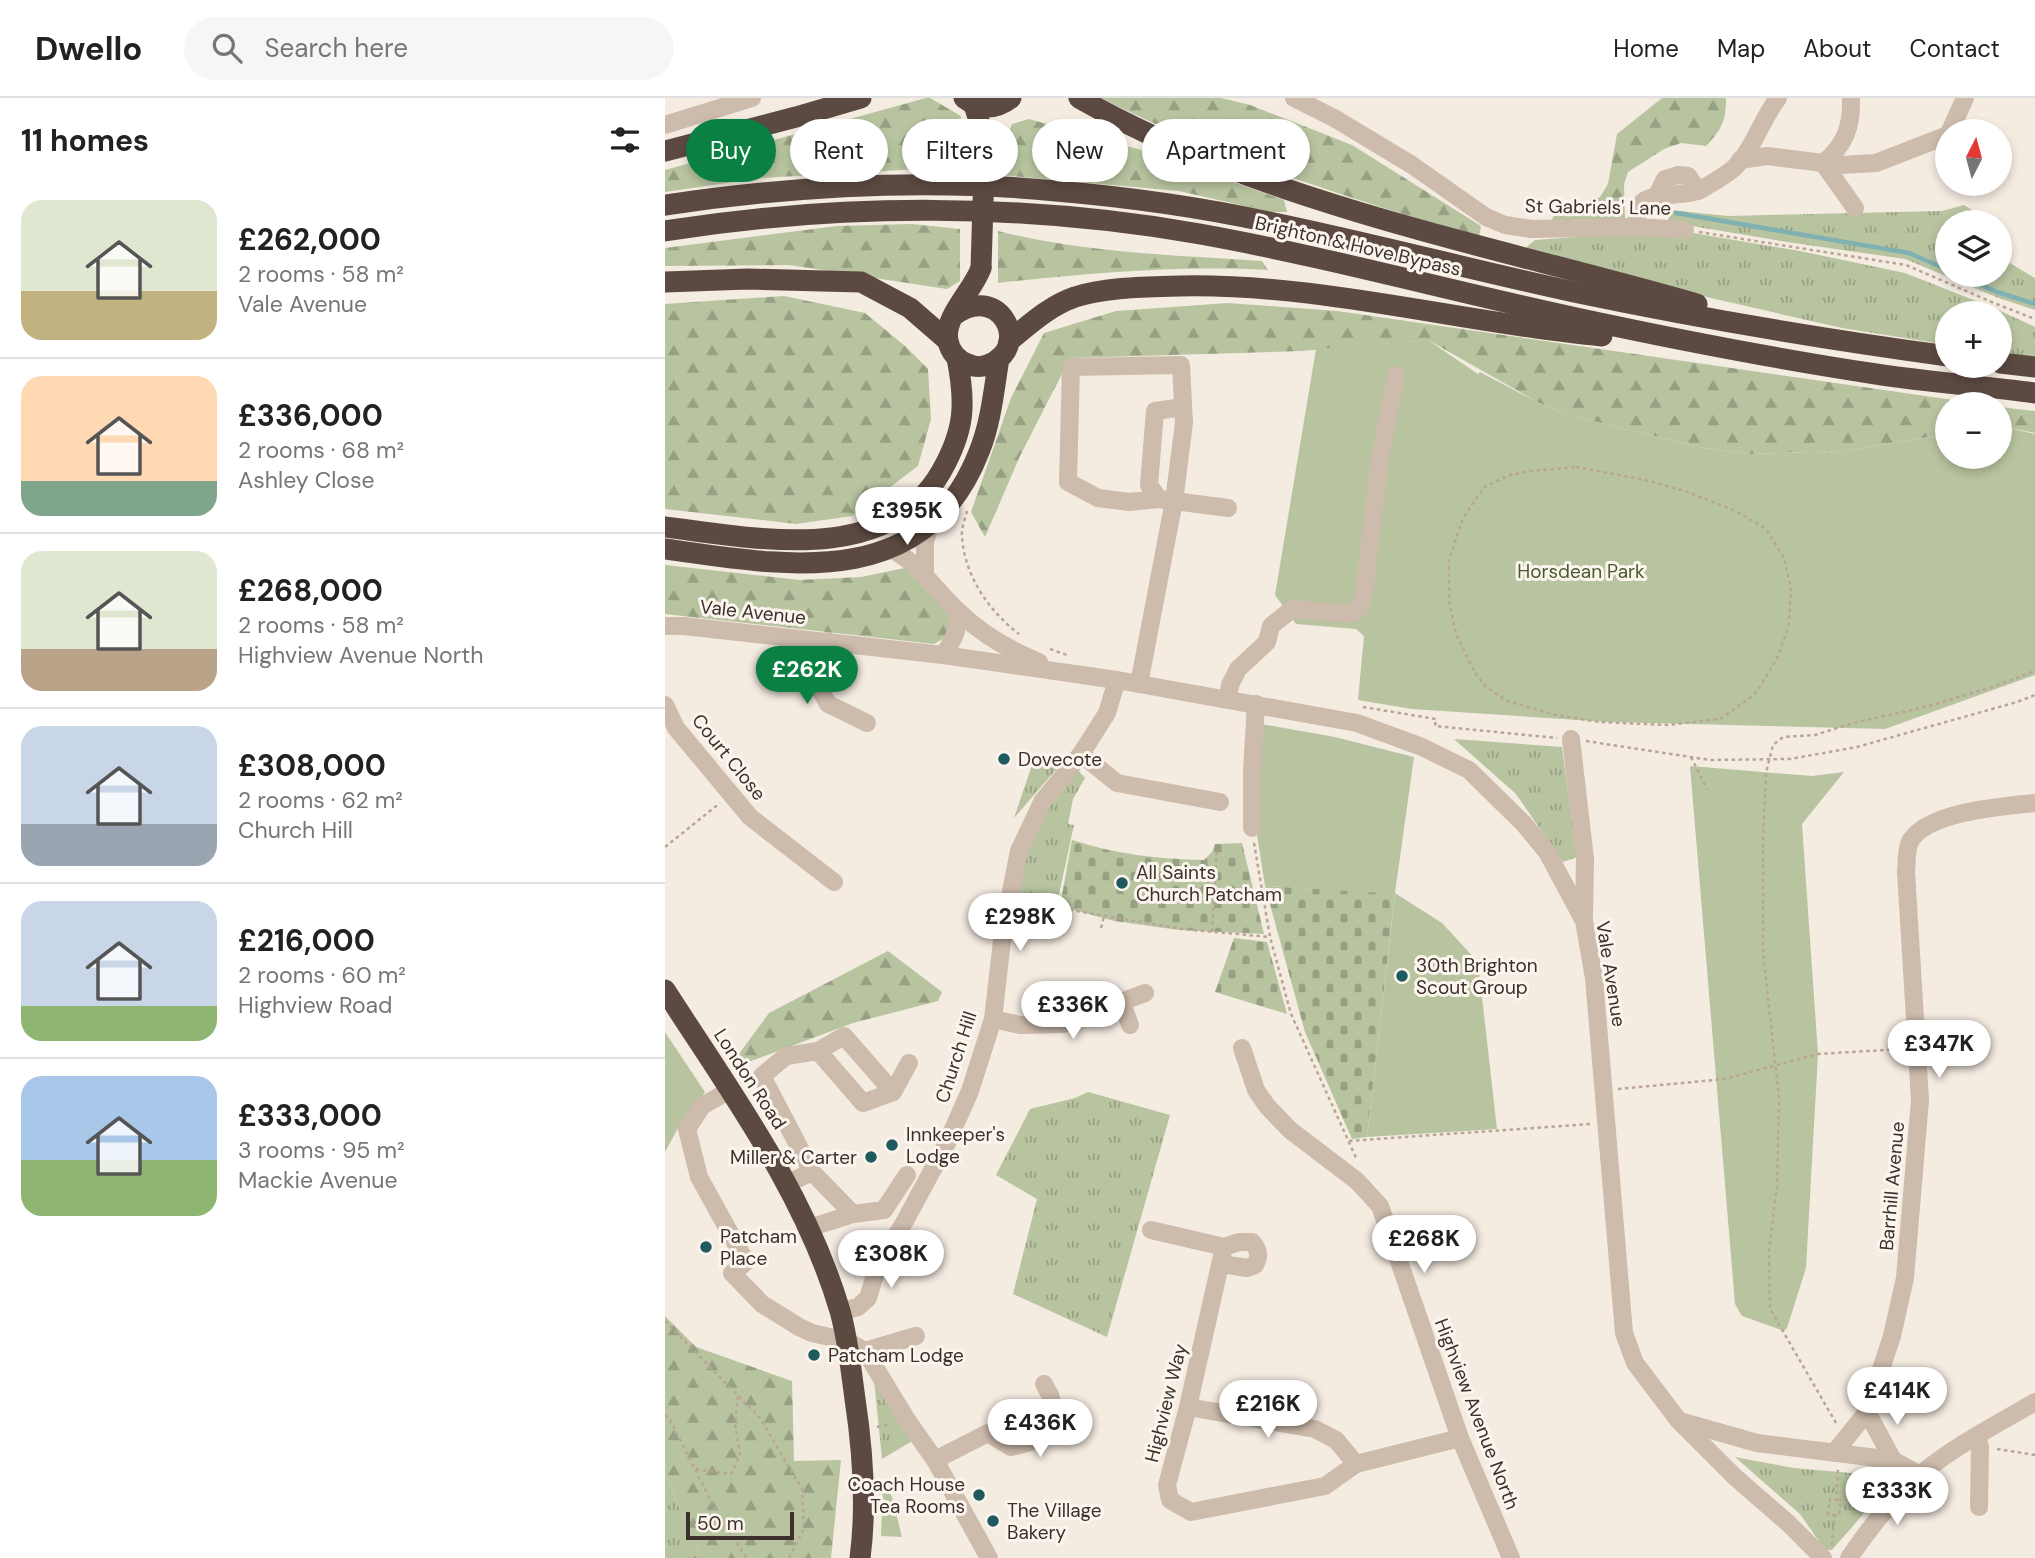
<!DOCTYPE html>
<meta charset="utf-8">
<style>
:root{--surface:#fff;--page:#f6f6f6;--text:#222;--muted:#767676;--line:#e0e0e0;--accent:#0b8043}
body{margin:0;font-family:"DM Sans",sans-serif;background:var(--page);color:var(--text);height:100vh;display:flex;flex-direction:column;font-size:26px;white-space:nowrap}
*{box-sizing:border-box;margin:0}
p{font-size:23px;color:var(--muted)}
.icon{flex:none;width:38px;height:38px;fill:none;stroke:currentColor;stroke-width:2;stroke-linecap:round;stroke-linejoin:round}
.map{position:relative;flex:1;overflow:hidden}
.drawer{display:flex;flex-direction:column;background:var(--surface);width:665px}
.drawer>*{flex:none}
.hud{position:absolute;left:21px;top:21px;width:665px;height:63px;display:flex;gap:14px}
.needle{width:46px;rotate:6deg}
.fabs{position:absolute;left:1270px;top:21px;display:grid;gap:14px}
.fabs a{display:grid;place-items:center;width:77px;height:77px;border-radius:50%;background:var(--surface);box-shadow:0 4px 10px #0003;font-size:35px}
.scale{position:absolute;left:21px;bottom:18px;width:108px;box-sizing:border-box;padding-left:7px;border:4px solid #3b302b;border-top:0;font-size:19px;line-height:24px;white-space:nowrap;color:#3b302b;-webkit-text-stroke:5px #fbf5ee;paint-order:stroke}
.price{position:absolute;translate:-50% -60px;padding:0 16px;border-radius:24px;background:#fff;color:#222;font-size:23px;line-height:46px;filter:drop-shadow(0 2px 4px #0008)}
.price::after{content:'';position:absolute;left:50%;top:42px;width:21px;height:16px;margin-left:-10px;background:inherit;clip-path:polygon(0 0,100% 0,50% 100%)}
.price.selected{background:var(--accent);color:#fff}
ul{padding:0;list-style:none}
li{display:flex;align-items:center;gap:21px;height:175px;padding:0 21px}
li+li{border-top:2px solid var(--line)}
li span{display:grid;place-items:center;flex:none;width:196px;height:140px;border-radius:21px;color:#555}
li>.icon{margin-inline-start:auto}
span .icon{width:84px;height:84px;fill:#fffc;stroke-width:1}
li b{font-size:30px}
h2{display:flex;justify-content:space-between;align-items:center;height:84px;padding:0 21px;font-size:30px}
.chip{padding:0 24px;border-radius:32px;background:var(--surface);box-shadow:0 4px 10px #0003;font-size:24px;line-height:63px}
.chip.selected{background:var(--accent);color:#fff}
header{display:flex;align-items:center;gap:42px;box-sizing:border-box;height:98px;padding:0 35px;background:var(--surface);border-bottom:2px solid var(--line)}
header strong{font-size:33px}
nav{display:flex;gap:38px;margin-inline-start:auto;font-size:24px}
.search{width:490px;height:63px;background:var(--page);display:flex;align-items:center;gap:18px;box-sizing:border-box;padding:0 24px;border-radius:38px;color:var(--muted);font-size:26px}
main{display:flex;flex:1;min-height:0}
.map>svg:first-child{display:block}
</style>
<header>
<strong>Dwello</strong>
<div class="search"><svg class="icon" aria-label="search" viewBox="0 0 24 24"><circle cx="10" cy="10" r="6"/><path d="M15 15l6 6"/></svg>Search here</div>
<nav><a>Home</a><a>Map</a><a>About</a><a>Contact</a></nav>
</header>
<main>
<section class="drawer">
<h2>11 homes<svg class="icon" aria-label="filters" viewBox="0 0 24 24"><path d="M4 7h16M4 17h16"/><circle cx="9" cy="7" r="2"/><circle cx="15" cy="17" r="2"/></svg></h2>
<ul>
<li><span style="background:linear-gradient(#dfe7d0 65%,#c2b280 0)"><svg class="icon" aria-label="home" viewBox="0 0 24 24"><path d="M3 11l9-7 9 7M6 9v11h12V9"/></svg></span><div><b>£262,000</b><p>2 rooms · 58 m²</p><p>Vale Avenue</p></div></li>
<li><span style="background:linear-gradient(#ffd9b3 75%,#7fa58c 0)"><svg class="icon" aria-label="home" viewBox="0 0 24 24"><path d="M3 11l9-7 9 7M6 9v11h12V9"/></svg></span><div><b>£336,000</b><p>2 rooms · 68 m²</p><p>Ashley Close</p></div></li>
<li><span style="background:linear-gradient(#dfe7d0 70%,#b9a48a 0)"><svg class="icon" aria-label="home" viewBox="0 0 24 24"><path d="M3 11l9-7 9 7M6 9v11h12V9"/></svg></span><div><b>£268,000</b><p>2 rooms · 58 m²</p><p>Highview Avenue North</p></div></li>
<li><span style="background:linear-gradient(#c9d6e8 70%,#9aa5b1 0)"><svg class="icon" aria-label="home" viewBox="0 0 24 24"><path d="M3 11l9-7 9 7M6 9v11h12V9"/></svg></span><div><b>£308,000</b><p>2 rooms · 62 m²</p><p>Church Hill</p></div></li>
<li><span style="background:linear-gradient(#c9d6e8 75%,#8fb573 0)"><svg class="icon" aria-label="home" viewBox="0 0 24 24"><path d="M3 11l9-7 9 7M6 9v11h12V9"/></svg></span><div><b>£216,000</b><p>2 rooms · 60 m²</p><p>Highview Road</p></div></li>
<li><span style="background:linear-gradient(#a9c7e8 60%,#8fb573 0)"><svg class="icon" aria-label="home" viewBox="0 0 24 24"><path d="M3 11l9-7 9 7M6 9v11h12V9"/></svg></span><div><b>£333,000</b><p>3 rooms · 95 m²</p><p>Mackie Avenue</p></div></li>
</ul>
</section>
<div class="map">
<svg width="1370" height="1460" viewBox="0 0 1370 1460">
<defs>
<pattern id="grass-tufts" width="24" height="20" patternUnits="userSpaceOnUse" patternTransform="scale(1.75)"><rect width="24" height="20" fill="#b8c4a0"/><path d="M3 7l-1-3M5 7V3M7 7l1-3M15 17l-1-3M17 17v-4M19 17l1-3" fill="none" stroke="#97a083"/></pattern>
<pattern id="forest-firs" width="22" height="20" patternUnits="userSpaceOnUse" patternTransform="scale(1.75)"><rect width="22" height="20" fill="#b8c4a0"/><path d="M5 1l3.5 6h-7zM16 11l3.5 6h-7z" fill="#97a083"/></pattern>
<pattern id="cemetery-stones" width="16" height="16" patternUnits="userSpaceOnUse" patternTransform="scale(1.75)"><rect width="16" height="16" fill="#b8c4a0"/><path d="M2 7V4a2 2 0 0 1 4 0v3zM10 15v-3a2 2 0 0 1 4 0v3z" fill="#97a083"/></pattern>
</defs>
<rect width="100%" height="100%" fill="#f4ebe1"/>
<g fill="url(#grass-tufts)">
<path d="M1299,107L1315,117L1311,124H1283V177H1335V159L1370,180V212L1331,199L1240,161L1122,144L1003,124L1005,112L1063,118L1277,113Z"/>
<path d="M1028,135L1135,153L1240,175L1329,210L1370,229V260L1335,255V215H1283V247L1177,230L853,156L870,142L952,136Z"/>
<path d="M789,641L897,649L912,759L898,764L851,696Z"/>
<path d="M368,664L395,667L349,720Z"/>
<path d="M413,672L420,680L408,701L403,726L409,727L390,815L343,826L362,746L392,694Z"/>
<path d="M423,994L505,1017L442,1239L348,1196L372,1101L331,1077L365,1011L410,1000Z"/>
<path d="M209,1282L249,1342L217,1361Z"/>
<path d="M1070,1359L1129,1370L1208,1377L1217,1381C1217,1400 1179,1437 1167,1452H1160L1135,1416Z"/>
<path d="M0,1375L36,1460H0Z"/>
<path d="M218,1383L227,1399L237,1439L216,1438Z"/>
</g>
<g fill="url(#forest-firs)">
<path d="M261,0H265L296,18L289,69L96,80L0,94V72Z"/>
<path d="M436,0H556L585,7L687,47L816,128L814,140C686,100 556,61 436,0Z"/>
<path d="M997,0H1061C1061,23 1057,31 1041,48L1016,45L999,51L963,74L959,86L960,123L885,125L890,116L935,99L943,86L952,36Z"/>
<path d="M364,21L484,54L619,102L622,114H606L514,93L335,77L336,54L347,26Z"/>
<path d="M247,126L295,131V183L282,191L124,167L0,168V150L172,128Z"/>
<path d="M333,133C419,155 509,157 597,163L603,172C512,167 424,175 333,185Z"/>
<path d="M119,198L200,215L240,248L263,271L266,321L253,368L187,418L131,426L0,411V206Z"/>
<path d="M563,205L672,213L1316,306H1283V336L1179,353L1085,356L1039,350L903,317L874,305L763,242L637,253L405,260L355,358L320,439L306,414L346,300L379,235L451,213Z"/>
<path d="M1335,309L1370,313V335L1335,328Z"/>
<path d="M0,467L134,482L196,479L240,470L287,519L281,539L269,546L0,516Z"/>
<path d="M223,853L277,894L273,903L188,925L78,966L74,956L104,915Z"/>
<path d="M0,1218L31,1249L127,1283L129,1363L176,1362L166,1460H36L0,1375Z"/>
</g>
<g fill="url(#cemetery-stones)">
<path d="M407,742C450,756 493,761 539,762L547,754L550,746L577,745L599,836L514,832L449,823L395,808Z"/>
<path d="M600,788L730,795L702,1039L687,1041L640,934Z"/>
<path d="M569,840L602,844L622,916L550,894Z"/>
</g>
<g fill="#b8c4a0">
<path d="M763,242L813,276L815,274L874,305L903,317L1039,350L1085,356L1179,353L1283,336V359H1335V328L1370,336V577L1220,631L944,624L747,611L693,602L699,538L691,531L631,526L610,497L651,251Z"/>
<path d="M596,626L670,639L749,659L730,795L777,825L813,864L832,1031L702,1039L730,796L600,788L592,737Z"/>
<path d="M1025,668L1147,678L1179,674L1137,726L1153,956L1141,1170L1122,1230L1119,1233L1077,1218L1070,1206Z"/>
<path d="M0,934L40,994L13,1030L0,1054Z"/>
</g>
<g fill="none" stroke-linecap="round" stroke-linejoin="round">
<g stroke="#7fb0b2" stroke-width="4.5">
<path d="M1011,115L1244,155L1283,172"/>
<path d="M1293,177L1332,194L1370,206"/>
</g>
<g stroke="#b9a596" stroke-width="2.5" stroke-dasharray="3.5 3.5" stroke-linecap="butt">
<path d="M1034,134L1241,167L1329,205L1370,221"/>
<path d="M911,369L976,381L1020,393L1071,413L1101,431L1119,460L1126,490L1124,526L1112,561L1090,596L1055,621L1003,627L934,624L891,617L842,603L820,588L809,573L791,536L784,502V462L798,420L819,389L845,377L867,373Z"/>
<path d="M302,413C300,421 296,431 297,439C300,479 324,513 354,536"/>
<path d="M385,551L402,557"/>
<path d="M698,609L771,621L770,628L892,640"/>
<path d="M921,643L1045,662L1125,661L1192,649L1352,604L1370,597"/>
<path d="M1026,659L1042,691"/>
<path d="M589,745L605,839L626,916L692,1062"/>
<path d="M0,749L55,705"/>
<path d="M356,816L394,810L517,831L605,839"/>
<path d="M436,830L439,818"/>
<path d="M547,834L552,750"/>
<path d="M953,991L1060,981L1153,956L1236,951"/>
<path d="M684,1043L925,1026"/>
<path d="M0,1223L95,1320L137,1391L139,1430L124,1460"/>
<path d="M0,1317L5,1322L54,1419L82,1460"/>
<path d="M1171,1325L1105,1211L1104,1152L1112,1088L1114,999L1098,854V739L1101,675L1108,647L1118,639L1150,637L1188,625L1260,609L1327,589L1370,573"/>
<path d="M212,1329L225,1326"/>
<path d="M1332,1351L1370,1357"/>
<path d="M31,1371L66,1376L75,1357L70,1325L73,1298"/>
<path d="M1169,1417L1174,1418L1176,1402H1172"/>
<path d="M1167,1447L1169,1417L1163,1416L1165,1401L1171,1402L1173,1371"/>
</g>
<g stroke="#cdbbac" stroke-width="18">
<path d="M629,0L669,20L747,67L821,119L840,127L866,131L971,129L1020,132"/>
<path d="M0,27L87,0"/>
<path d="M1285,33L1300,0"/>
<path d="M1075,62L1102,58L1158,65C1180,48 1187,28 1186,0"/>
<path d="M1158,65L1176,67L1211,65L1283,37"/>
<path d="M1158,65L1190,110"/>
<path d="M992,97L1000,81L1013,77L1023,78L1033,93"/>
<path d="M971,129C972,122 972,113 975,107C983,93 1020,100 1037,91C1047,85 1060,78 1069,70C1087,53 1097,21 1113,0"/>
<path d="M518,309L490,313L484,387L494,401L563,410"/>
<path d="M226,451C255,466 271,493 295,515C318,537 344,552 374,564"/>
<path d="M260,477V443L265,428"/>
<path d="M0,528H19L278,557L452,582L692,625L757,649L804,672L859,726L882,754L919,823L929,880L959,1235L970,1265L1014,1323L1070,1379L1124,1426L1158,1460"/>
<path d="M163,543L157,595L163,606L202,625"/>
<path d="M278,557C289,542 293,532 294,514"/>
<path d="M474,586L509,403L519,325L516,267L406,269L403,384L433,400L464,404L494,401"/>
<path d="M563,600L565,587L573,571L602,544L606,528L627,511L684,516L693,512L699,496L714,366L731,277"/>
<path d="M0,607L11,630L85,719L169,784"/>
<path d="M906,641L920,761L919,819"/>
<path d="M416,656L452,685L555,704"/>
<path d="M587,730V673L591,606"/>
<path d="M457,905L465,927"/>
<path d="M328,921L355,927L398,926L480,895"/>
<path d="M577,950L591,992L602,1008L625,1032L692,1083L715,1108L795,1340L846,1460"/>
<path d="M65,992L37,1008L22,1031L34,1079L81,1164L67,1175L97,1206L134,1229L147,1235L182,1243L200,1253L242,1322L270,1362L324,1460"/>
<path d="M228,994L244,965"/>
<path d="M147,1074L188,1116"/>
<path d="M121,1086L147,1074L97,978L121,958L153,953L198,1005L228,994L179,938L153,953"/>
<path d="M144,1130L188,1116L219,1112L242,1077"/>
<path d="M486,1132L559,1149L523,1309L502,1387L505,1402L526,1414L660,1388L691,1366L795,1340"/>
<path d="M557,1166L582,1170L590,1167C595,1158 594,1152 587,1144H574L559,1149"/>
<path d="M175,1214L193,1209L203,1200L212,1170L240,1123L282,1045L305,993L328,921L338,834L354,753L377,704L416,656L442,615L452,582"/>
<path d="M200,1253L251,1238"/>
<path d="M523,1309L650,1331L671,1342L691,1366"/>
<path d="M1202,1314L1228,1362"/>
<path d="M1018,1324L1092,1345L1228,1362L1255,1377"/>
<path d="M1312,1338L1315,1349L1314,1409"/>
<path d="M1169,1355L1202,1314L1227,1238L1240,1180L1255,1002L1241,774C1242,765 1241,755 1244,746C1257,714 1339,708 1370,705"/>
<path d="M270,1362L323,1335L346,1349C366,1345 383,1340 392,1321L385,1297L379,1286"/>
<path d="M1184,1460C1204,1431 1227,1400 1255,1377C1289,1348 1331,1327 1370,1304"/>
</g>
<g stroke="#5c4a42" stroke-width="21">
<path d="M299,0C315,12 330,12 346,0"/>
<path d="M414,0C605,108 823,146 1032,206"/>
<path d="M309,7L320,41"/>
<path d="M0,53L131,19L196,0"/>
<path d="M0,107C128,88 261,80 391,93C462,99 534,109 604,124C706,145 807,172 909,194C1033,220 1158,241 1283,258"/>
<path d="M0,133C176,105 359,105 535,136C663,159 789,194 916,221C1014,242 1112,261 1211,276C1263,284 1317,288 1370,295"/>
<path d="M0,184L83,181L196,184L245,210L283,243"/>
<path d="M288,218C333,184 365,244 329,264C321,269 311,270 303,266C293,263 285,254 283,243C278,219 308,193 316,170"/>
<path d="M344,243C364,227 384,208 410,199C442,189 481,189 515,188C657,185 796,225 937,238"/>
<path d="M1335,265L1370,269"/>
<path d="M0,429C91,440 221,469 276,374C300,332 301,306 292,260"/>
<path d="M0,451C121,468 259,495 314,354C326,325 329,291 334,260"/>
<path d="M0,892C66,995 140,1094 175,1213C183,1241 186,1272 190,1301C198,1354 202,1407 195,1460"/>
</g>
<path stroke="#5c4a42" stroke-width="21" d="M316,170L320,41"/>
</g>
<g fill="#1f5a5e" stroke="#fbf5ee" stroke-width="2.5">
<circle cx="339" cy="661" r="7"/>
<circle cx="457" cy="785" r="7"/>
<circle cx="737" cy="878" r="7"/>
<circle cx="227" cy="1047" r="7"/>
<circle cx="206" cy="1059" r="7"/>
<circle cx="41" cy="1149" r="7"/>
<circle cx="149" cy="1257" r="7"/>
<circle cx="314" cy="1397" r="7"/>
<circle cx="328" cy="1423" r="7"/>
</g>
<g text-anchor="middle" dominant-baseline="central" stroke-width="6" stroke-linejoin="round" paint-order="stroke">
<g font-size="19" fill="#3b302b" stroke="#fbf5ee">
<text transform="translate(933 109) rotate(1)">St Gabriels' Lane</text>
<text transform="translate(693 148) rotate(13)">Brighton &amp; Hove Bypass</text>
<text transform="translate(88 514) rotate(6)">Vale Avenue</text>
<text transform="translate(64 659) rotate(51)">Court Close</text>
<text transform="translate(946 876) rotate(81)">Vale Avenue</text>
<text transform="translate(291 959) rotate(-72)">Church Hill</text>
<text transform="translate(85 981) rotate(57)">London Road</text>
<text transform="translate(1227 1088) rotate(-85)">Barrhill Avenue</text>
<text transform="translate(501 1305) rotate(-76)">Highview Way</text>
<text transform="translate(812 1316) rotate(69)">Highview Avenue North</text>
</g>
<g font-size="19" fill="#4a5a2e" stroke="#fbf5ee">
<text x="916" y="473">Horsdean Park</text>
</g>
<g font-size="19" fill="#3b302b" stroke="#fbf5ee" text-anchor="start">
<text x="353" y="661">Dovecote</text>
<text x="471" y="774">All Saints<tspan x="471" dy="22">Church Patcham</tspan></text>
<text x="751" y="867">30th Brighton<tspan x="751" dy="22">Scout Group</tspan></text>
<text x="241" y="1036">Innkeeper's<tspan x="241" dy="22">Lodge</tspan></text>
<text x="192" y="1059" text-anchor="end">Miller &amp; Carter</text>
<text x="55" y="1138">Patcham<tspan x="55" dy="22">Place</tspan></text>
<text x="163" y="1257">Patcham Lodge</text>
<text x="300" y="1386" text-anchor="end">Coach House<tspan x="300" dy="22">Tea Rooms</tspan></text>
<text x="342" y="1412">The Village<tspan x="342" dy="22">Bakery</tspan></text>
</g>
</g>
</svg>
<div class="fabs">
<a><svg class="needle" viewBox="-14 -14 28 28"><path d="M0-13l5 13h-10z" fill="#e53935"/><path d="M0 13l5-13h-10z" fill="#767676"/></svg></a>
<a><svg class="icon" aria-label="layers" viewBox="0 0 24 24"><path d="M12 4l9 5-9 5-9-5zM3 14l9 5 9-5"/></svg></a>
<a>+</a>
<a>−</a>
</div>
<div class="scale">50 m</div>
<b class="price" style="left:242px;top:449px">£395K</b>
<b class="price selected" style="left:142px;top:608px">£262K</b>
<b class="price" style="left:355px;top:855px">£298K</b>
<b class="price" style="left:408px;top:943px">£336K</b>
<b class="price" style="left:1274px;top:982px">£347K</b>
<b class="price" style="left:759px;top:1177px">£268K</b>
<b class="price" style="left:226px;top:1192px">£308K</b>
<b class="price" style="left:1232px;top:1329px">£414K</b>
<b class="price" style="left:603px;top:1342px">£216K</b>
<b class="price" style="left:375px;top:1361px">£436K</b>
<b class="price" style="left:1232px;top:1429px">£333K</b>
<div class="hud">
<a class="chip selected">Buy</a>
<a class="chip">Rent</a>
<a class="chip">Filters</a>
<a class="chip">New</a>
<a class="chip">Apartment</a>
</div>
</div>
</main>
